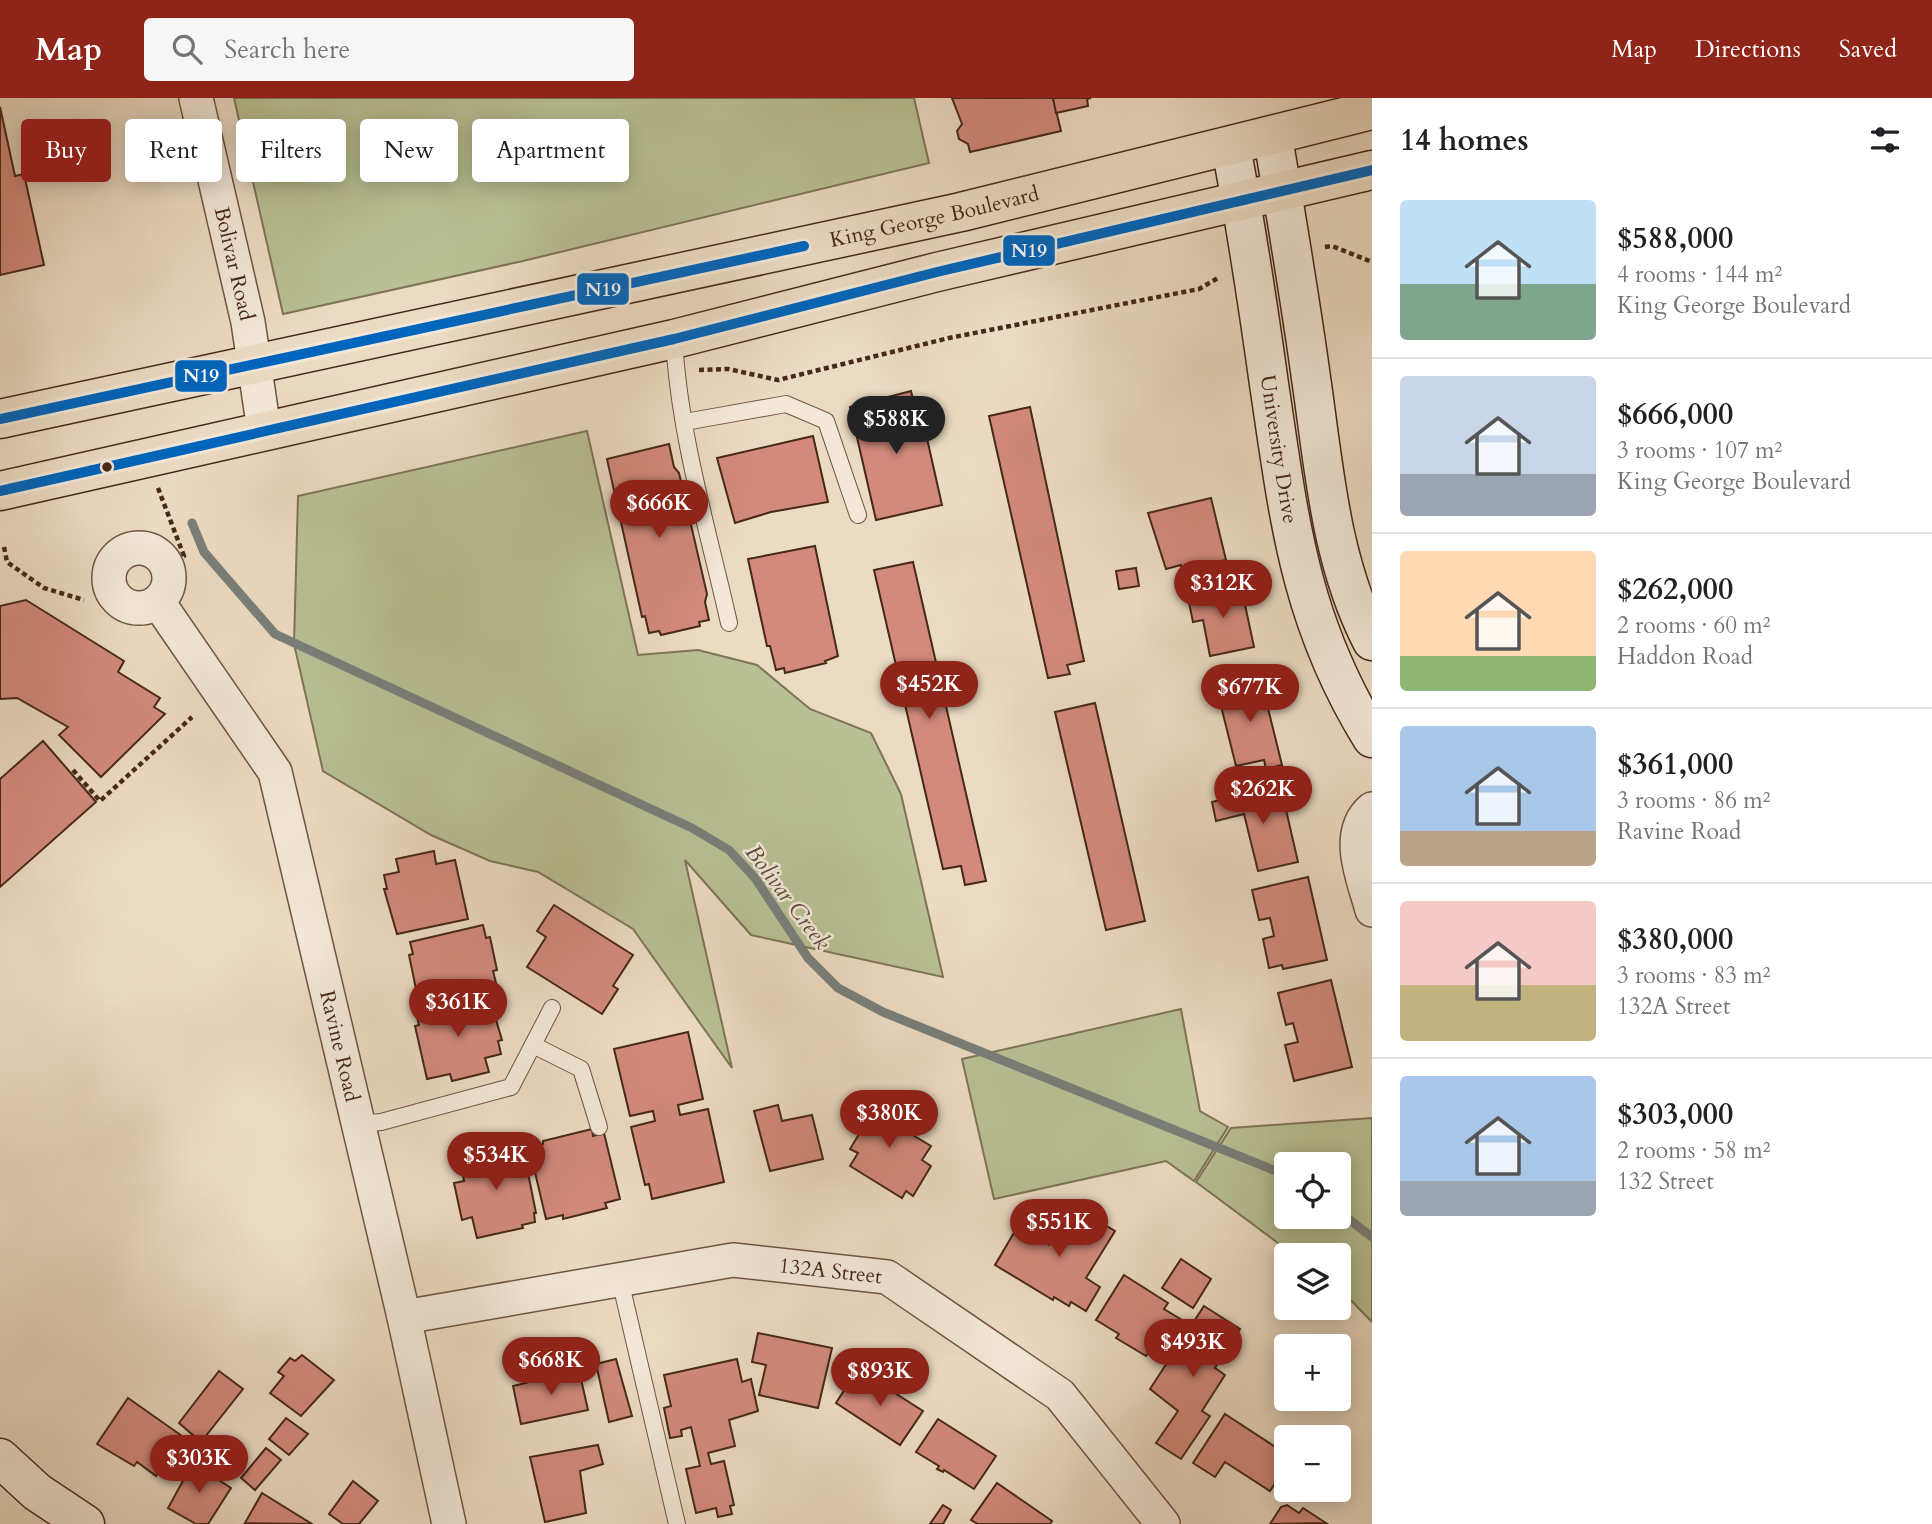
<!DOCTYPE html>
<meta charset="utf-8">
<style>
:root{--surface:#fff;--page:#f6f6f6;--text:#202124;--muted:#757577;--line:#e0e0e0;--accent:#8f2418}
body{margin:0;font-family:Cardo,serif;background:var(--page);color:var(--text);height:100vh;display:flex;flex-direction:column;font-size:26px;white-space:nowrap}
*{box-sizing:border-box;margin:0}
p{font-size:23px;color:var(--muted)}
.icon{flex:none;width:38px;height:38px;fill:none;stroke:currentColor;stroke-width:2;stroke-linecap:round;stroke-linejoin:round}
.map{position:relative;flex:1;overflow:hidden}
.panel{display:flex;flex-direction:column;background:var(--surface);width:560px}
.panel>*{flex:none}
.hud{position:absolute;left:21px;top:21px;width:665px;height:63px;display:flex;gap:14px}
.controls{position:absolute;left:1274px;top:1054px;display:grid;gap:14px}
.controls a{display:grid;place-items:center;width:77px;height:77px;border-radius:7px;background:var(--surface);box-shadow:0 4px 18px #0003;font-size:35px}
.price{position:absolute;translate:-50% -60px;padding:0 16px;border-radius:24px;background:var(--accent);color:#fff;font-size:23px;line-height:46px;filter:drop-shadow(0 2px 4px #0008)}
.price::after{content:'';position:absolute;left:50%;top:42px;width:21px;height:16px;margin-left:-10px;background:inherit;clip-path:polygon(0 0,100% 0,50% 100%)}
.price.selected{background:#222;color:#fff}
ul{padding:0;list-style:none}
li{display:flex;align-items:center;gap:21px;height:175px;padding:0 28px}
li+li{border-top:2px solid var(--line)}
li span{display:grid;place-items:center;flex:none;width:196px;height:140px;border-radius:7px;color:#555}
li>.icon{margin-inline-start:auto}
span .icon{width:84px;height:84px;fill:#fffc;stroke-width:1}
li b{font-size:30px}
h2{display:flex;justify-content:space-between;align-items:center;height:84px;padding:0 28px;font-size:30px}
.chip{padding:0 24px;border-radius:7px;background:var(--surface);box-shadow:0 4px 18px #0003;font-size:24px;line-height:63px}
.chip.selected{background:var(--accent);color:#fff}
header{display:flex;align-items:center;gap:42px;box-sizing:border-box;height:98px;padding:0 35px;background:var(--accent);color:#fff}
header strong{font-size:33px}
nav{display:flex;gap:38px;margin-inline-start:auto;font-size:24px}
.search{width:490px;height:63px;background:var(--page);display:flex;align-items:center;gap:18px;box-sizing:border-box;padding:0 24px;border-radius:7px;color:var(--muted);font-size:26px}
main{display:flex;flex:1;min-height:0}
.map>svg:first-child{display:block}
</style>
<header>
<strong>Map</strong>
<div class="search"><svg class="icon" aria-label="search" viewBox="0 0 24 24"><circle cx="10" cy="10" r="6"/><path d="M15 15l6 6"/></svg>Search here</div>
<nav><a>Map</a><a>Directions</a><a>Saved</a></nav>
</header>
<main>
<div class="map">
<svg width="1372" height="1426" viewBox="0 0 1372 1426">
<rect width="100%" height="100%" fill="#ecdbc3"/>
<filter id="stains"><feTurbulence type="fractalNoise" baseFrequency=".00286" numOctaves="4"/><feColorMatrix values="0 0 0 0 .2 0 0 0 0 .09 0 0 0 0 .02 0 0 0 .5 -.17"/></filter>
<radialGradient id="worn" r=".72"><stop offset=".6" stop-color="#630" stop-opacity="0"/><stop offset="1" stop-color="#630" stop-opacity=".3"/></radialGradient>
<g fill="#b8c094" stroke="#7f7456" stroke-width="2" fill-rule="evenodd">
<path d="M234,0H914L929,65L523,163L283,216Z"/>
<path d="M587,333L638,557L698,552L757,567L810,611L871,635L901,696L943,879L751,837L685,762L732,970L633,831L538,774L490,763L431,737L323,673L294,546L298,398Z"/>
<path d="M1181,911L1200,1013L1228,1029L1194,1083L1166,1063L994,1101L962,961Z"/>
<path d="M1372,1020V1224L1339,1190V1157H1294L1196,1084L1231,1030ZM1286,1066H1339V1118H1286Z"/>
</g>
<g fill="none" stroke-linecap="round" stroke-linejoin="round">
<g stroke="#797f7a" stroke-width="9">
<path d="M192,425L204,454L275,536L692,730L729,752L755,780L808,860L838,890L883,914L1286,1077"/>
<path d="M1339,1114L1372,1139"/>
</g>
</g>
<g fill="#d38a7c" stroke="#462818" stroke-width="2">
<path d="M952,0H1053L1061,33L970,54L968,46L959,41L957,33L962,26Z"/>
<path d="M1053,0H1091L1087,1L1088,8L1056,15Z"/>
<path d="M0,9L15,78L24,76L44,167L0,177Z"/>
<path d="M911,293L916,315L921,314L942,407L876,422L850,309Z"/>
<path d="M1030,309L1084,563L1067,567L1070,576L1048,580L989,318Z"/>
<path d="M813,338L828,404L771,414L735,425L717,360Z"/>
<path d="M669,346L674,369L679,375L707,496L705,504L709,522L699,524L700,528L661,537L659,533L649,535L645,518L642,519L607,361Z"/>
<path d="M1211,400L1226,462L1182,472L1181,467L1166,471L1148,415Z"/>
<path d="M815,448L838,558L825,563L826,565L785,575L784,570L776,572L770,548H767L748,461Z"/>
<path d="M913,464L986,783L965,787L961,768L943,771L874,472Z"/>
<path d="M1136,470L1139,488L1119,491L1116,473Z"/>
<path d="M1241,488L1254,549L1210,558L1203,522L1193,524L1188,500Z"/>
<path d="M26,502L124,563L118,574L160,600L154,609L165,616L101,679L59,637L68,629L17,600L0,601V508Z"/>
<path d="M1260,578L1282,667L1266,671L1264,662L1236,668L1220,604L1229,601L1226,586Z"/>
<path d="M1095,605L1145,823L1106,832L1055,614Z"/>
<path d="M43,643L96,704L0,789V681Z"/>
<path d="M1276,688L1279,704L1284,703L1298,764L1258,773L1244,716L1216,723L1212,704Z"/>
<path d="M434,753L436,766L455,762L468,821L397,836L384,791H387L384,777L399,774L396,761Z"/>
<path d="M1308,779L1327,862L1283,871L1282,867L1269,870L1263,841L1274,838L1270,820L1259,822L1252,792Z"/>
<path d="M554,807L633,857L613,888L618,891L602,916L527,869L546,839L537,833Z"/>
<path d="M483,827L486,840L490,839L497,872L493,873L496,885L423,902L420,890L416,891L409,857L413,856L410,844Z"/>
<path d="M1331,882L1352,969L1294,983L1285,947L1298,944L1293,925L1286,927L1278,895Z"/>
<path d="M489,898L502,942L498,943L501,956L485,960L489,974L452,983L450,976L427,981L415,928L419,927L416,915Z"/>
<path d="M688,934L703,1001L678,1007L680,1017L708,1011L724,1084L652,1101L649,1086L645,1087L631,1029L655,1023L653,1013L630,1018L614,951Z"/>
<path d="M868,998L916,1028L911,1036L931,1048L922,1062L931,1068L913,1098L906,1093L902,1100L850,1068L858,1055L850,1051L864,1028L853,1021Z"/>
<path d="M778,1007L782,1023L812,1017L823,1061L770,1073L754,1013Z"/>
<path d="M592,1031L593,1038L604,1035L620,1101L605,1105L607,1110L563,1121V1117L546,1121L529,1049L543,1046V1043Z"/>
<path d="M506,1051L507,1053L520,1051L522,1060H525L536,1115H534L535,1124L522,1127L523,1130L477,1140L472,1119L462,1122L454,1085L464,1083L460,1061Z"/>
<path d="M1075,1109L1115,1133L1086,1180L1100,1189L1086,1213L1071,1204L1069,1208L1054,1199L1053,1202L995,1167L1018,1128L1049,1147Z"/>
<path d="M1181,1161L1211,1181L1193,1210L1162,1190Z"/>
<path d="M1124,1177L1168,1205L1164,1211L1182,1222L1164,1250L1155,1244L1146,1258L1116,1240L1119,1236L1096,1222Z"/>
<path d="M1204,1208L1240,1231L1215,1270L1225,1277L1202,1313L1210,1318L1181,1361L1156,1345L1178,1313L1150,1291Z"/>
<path d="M758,1235L832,1250L818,1310L759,1297L766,1267L752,1264Z"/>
<path d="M302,1257L334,1282L301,1318L270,1295L284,1278L278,1274L290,1260L295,1263Z"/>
<path d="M616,1261L632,1318L609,1324L596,1266Z"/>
<path d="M737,1261L742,1284L751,1281L758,1313L729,1322L735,1348L708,1355L711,1366L724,1363L734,1407L730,1408L732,1416L718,1419L716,1410L696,1415L686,1371L700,1368L691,1329L681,1332L682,1338L670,1340L664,1310L671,1308L664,1277Z"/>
<path d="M579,1272L588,1312L521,1326L513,1288Z"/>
<path d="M219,1273L243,1291L201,1344L179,1325Z"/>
<path d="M856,1274L871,1284L873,1281L923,1313L900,1347L836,1305Z"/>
<path d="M128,1300L182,1338L156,1378L137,1364L134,1368L97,1346Z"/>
<path d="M1225,1316L1286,1356V1368L1270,1393L1225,1364L1215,1379L1193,1365Z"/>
<path d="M286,1320L308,1336L289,1357L269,1341Z"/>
<path d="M938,1321L996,1358L974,1391L944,1372L943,1374L937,1371L939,1368L916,1354Z"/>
<path d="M598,1347L603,1366L580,1373L586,1415L545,1424L530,1359Z"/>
<path d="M266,1350L281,1362L255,1392L241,1380Z"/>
<path d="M195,1361L210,1372L208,1375L231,1390L208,1426H196L168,1410Z"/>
<path d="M353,1383L378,1403L359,1426H343L329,1416Z"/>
<path d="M997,1385L1052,1423L1050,1426H978L971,1422Z"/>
<path d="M262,1395L312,1426L245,1425Z"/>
<path d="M943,1407L951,1412L943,1426H930Z"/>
<path d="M1287,1407L1299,1415L1303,1410L1326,1425L1270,1426L1281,1409Z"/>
</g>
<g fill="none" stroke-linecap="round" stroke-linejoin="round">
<g stroke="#705543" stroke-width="18">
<g id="service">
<path d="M674,241C679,336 708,432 729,525"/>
<path d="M685,324L786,306L826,323L858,417"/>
<path d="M533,947L581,971L599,1029"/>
<path d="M358,1026L381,1024L511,989L552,910"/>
<path d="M620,1182L677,1426"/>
</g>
</g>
<g stroke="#705543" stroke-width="36">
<g id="minor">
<path id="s1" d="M196,0L248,224L264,332"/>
<circle cx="139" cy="480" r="30"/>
<path id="s2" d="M158,504L275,674L404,1219L449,1426"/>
<path d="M1372,711C1343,736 1364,782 1372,812"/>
<path id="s3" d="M404,1219L733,1162L887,1179L1060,1297L1163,1426"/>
</g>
</g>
<g stroke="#462818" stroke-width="41">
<g id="secondary">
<path d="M1273,39C1286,119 1300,199 1311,280C1324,368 1330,462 1372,543"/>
<path id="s4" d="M1231,49C1246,128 1258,207 1269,286C1289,420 1299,522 1372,640"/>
<path d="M0,1360L37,1394L85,1426"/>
</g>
</g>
<g stroke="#462818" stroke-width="41">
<g id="primary">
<path id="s5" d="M0,321L961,114L1372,12"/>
<path d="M0,393L674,241L937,174L1372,72"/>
</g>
</g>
<g stroke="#462818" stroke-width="4.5" stroke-dasharray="5 3.5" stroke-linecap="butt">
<path d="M1325,149L1332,148L1372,164"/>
<path d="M699,272L728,271L778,282L949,240L1199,191L1218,180"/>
<path d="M158,390L184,458L165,465"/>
<path d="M4,449L7,464L44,490L84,502"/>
<path d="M73,672L100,703L192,619"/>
</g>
<use href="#service" stroke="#f3e8d8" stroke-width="16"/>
<use href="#minor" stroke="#f3e8d8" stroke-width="33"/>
<use href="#secondary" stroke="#f3e8d8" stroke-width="38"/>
<use href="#primary" stroke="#ecdbc3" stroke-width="38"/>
<g stroke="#f3e8d8" stroke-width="16">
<g id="bus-1">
<path d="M0,321L804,148"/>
<path d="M0,393L674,241L937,174L1372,72"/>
</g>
</g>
<use href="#bus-1" stroke="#0065bd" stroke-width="10"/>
</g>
<circle fill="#462818" stroke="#f3e8d8" stroke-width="2.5" cx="107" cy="369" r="6"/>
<g text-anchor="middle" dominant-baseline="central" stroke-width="5" stroke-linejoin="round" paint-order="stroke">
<g font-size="21" fill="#462818" stroke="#f3e8d8">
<text stroke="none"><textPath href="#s5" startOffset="956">King George Boulevard</textPath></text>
<text stroke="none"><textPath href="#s1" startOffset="170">Bolivar Road</textPath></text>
<text stroke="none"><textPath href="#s4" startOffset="306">University Drive</textPath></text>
<text stroke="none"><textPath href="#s2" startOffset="488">Ravine Road</textPath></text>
<text stroke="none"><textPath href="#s3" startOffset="432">132A Street</textPath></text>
</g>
<g font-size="23" font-style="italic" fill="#5b4c41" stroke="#f3e8d8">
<text transform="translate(788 799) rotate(53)">Bolivar Creek</text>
</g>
</g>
<g stroke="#f3e8d8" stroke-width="2.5">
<rect x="1002" y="136" width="54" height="33" rx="7" fill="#0065bd"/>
<rect x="576" y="174" width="54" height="34" rx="7" fill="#0065bd"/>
<rect x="174" y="261" width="54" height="34" rx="7" fill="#0065bd"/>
</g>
<g font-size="19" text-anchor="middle" font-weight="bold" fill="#fff">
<text x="1029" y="159">N19</text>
<text x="603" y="198">N19</text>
<text x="201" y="284">N19</text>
</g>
<rect width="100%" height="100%" filter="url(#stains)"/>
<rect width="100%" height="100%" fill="url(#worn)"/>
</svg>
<div class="controls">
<a><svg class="icon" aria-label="locate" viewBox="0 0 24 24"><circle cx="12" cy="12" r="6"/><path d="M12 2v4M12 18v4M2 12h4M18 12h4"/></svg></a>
<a><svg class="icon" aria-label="layers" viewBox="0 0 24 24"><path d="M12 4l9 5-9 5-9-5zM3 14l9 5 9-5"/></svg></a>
<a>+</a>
<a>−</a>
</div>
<b class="price selected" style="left:896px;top:358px">$588K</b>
<b class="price" style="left:659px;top:442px">$666K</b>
<b class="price" style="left:1223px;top:522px">$312K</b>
<b class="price" style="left:929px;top:623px">$452K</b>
<b class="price" style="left:1250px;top:626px">$677K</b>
<b class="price" style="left:1263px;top:728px">$262K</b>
<b class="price" style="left:458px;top:941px">$361K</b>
<b class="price" style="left:889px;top:1052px">$380K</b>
<b class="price" style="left:496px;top:1094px">$534K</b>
<b class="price" style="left:1059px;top:1161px">$551K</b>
<b class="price" style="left:1193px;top:1281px">$493K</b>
<b class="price" style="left:551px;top:1299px">$668K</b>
<b class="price" style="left:880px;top:1310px">$893K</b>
<b class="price" style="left:199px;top:1397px">$303K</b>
<div class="hud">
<a class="chip selected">Buy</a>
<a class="chip">Rent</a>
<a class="chip">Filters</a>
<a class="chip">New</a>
<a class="chip">Apartment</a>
</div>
</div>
<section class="panel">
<h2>14 homes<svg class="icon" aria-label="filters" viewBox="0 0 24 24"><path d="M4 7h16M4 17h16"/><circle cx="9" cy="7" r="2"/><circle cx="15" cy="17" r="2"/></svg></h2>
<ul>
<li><span style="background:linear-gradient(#bfe0f5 60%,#7fa58c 0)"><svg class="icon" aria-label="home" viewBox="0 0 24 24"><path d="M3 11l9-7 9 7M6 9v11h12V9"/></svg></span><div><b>$588,000</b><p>4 rooms · 144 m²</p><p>King George Boulevard</p></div></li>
<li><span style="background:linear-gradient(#c9d6e8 70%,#9aa5b1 0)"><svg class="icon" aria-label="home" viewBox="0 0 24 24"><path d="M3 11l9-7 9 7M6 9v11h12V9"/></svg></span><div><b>$666,000</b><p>3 rooms · 107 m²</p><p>King George Boulevard</p></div></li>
<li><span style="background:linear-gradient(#ffd9b3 75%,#8fb573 0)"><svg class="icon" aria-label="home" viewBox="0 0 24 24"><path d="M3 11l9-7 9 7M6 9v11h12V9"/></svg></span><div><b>$262,000</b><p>2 rooms · 60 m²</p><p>Haddon Road</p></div></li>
<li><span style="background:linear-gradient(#a9c7e8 75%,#b9a48a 0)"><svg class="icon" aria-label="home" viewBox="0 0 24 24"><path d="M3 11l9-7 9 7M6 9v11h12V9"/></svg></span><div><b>$361,000</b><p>3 rooms · 86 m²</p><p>Ravine Road</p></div></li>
<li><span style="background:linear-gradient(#f6c9c9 60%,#c2b280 0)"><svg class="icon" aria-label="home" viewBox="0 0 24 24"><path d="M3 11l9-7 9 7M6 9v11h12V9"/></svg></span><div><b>$380,000</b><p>3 rooms · 83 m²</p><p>132A Street</p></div></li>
<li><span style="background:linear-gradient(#a9c7e8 75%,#9aa5b1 0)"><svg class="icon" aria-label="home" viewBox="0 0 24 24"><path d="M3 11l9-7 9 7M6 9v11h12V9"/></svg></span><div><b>$303,000</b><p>2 rooms · 58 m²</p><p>132 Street</p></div></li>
</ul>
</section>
</main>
